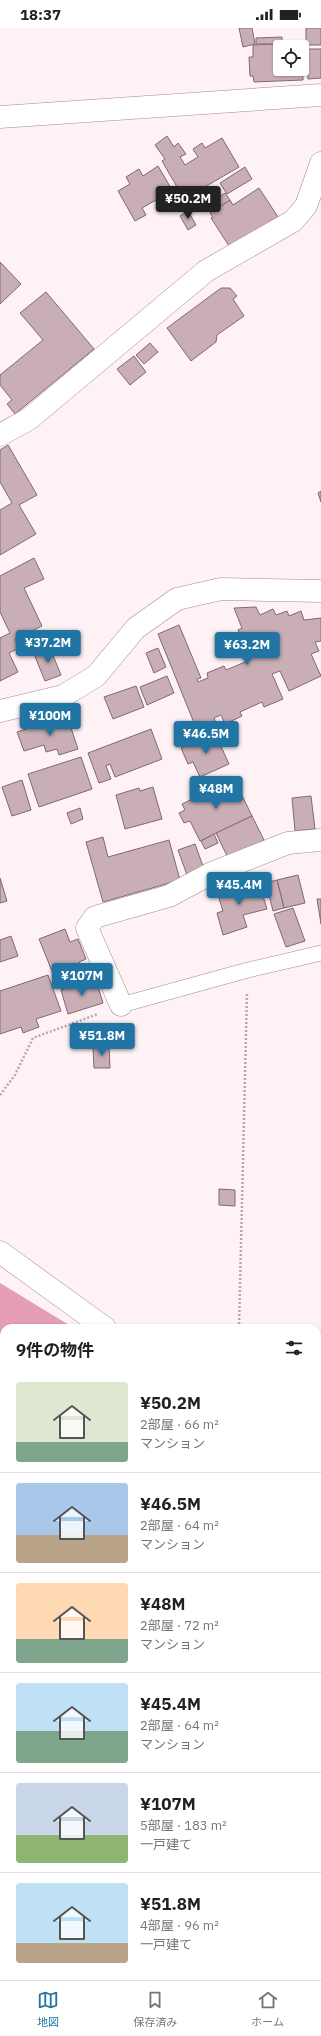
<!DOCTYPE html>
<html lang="ja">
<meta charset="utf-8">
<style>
:root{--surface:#fff;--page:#f2f2f2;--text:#202124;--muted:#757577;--line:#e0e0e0;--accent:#2075a5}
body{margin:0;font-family:"IBM Plex Sans","Noto Sans JP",sans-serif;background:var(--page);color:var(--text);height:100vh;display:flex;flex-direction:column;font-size:15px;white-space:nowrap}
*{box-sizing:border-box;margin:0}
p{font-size:13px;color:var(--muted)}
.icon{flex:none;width:22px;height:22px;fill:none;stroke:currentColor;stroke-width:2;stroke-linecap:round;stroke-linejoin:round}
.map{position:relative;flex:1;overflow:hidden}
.panel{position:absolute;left:0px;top:1296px;width:321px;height:656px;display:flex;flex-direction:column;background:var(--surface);border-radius:12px 12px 0 0;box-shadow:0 1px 3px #0004}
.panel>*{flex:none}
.buttons{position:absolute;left:273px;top:12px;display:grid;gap:8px}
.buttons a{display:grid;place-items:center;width:36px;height:36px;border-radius:4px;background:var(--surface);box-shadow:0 1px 3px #0004;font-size:20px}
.price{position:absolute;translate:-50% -34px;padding:0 9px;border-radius:4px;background:var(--accent);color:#fff;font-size:13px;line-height:26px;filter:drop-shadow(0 1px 2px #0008)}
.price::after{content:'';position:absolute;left:50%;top:24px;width:12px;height:9px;margin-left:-6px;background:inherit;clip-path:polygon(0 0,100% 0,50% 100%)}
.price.on{background:#222;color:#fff}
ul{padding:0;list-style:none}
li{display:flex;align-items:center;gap:12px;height:100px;padding:0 16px}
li+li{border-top:1px solid var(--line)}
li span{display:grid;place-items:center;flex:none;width:112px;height:80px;border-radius:4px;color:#555}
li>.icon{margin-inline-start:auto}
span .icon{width:48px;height:48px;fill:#fffc;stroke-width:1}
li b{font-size:17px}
h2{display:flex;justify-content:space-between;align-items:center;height:48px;padding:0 16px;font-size:17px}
.status{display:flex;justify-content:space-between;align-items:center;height:28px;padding:0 20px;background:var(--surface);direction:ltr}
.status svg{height:11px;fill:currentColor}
.dock{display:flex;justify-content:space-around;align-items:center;height:56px;border-top:1px solid var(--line);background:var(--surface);font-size:11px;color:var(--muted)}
.dock a{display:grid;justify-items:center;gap:2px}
.dock .on{color:var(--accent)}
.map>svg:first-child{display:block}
</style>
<div class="status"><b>18:37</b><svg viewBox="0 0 49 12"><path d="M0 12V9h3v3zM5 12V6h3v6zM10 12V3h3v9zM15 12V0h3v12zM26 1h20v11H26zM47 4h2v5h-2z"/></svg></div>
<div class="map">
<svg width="321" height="1952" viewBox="0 0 321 1952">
<rect width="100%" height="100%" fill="#fef2f5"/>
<g fill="#e59eb4">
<path d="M0,1255L74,1300H4V1508L0,1503Z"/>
<path d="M317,1402L321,1403V1952H231L230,1948H317Z"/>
</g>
<g fill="#c9aeb5" stroke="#816970" fill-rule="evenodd">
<path d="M239,0H252L255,16L243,19Z"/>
<rect x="306" y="0" width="15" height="17"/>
<path d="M282,9V16H256V10Z"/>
<path d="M304,15L305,40H303V52L254,54L253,48H250L249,29H253V17ZM280,19H302V41H280Z"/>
<path d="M307,21H321V50L308,51Z"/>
<path d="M167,108L174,119L178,115L186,126L180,129L185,137L198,129L193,121L202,115L205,120L222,110L239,139L184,171L162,133L165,131L155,117Z"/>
<path d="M158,138L175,167L159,176L156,172L142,180L146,187L135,193L118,163L130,156L126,149L139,141L143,148Z"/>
<path d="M245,139L252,151L227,166L220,155Z"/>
<path d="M259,160L278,189L229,218L211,190H213L210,185L230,172L233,177Z"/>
<path d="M225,165L230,172L213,183L208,176Z"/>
<path d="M188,183L196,197L188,202L180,188Z"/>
<path d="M0,234L21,256L0,276Z"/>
<path d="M221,260H230L237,268L233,271L244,288L217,307L216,314L191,333L167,300Z"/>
<path d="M46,264L94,321L15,386L7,376L12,372L0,357V347L43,312L20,285Z"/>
<path d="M150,315L158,324L144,336L136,327Z"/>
<path d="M134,328L146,344L130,357L117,341Z"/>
<path d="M8,417L37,467L19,477L36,506L0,527V482L12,475L0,454V422Z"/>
<path d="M321,463V474L318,465Z"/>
<path d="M34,530L44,551L24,560L42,598L15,611L19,620L9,625L18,644L0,653V610L10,605L0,584V548Z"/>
<path d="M256,579L260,587L273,581L276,587L287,583L289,588L301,583L304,592L321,590V613L315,614L319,623L311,626L321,648L289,663L280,643L272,646L283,671L264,679L262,674L240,684L242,688L225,696L221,687L214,690L218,699L199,707L158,606L179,597L201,650L197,651L198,654L208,650L207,645L224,638L226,642L250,632L238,602L242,600L234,580Z"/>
<path d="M50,620L61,647L45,653L34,626Z"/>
<path d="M158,620L166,639L154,645L146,625Z"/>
<path d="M167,648L174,665L147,677L140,659Z"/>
<path d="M136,658L144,679L113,691L104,669Z"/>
<path d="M67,688L78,721L59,727L57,721L46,724L44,717L24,723L17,704Z"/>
<path d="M151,701L162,731L115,749L110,736L106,738L111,751L99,755L88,725Z"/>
<path d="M215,705L229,736L200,749L193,734L188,736L181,720Z"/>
<path d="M81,729L92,761L39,779L28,746Z"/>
<path d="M234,751L252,788L200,813L190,793L184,795L179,785L185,782L182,776Z"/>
<path d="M22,752L31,782L12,788L2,759Z"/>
<path d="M153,759L162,791L125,801L116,767L139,760L140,763Z"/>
<path d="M311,768L315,801L295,803L292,770Z"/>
<path d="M80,780L83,791L71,796L67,785Z"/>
<path d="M252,788L264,812L228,830L216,805Z"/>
<path d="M214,806L218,815L205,821L201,813Z"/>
<path d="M103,809L108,829L169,812L180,852L103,874L86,814Z"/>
<path d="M195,816L204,841L187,847L178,822Z"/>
<path d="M298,847L305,875L284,880L277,852Z"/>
<path d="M0,850L7,873L0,875Z"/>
<path d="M258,852L267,881L243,887L247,899L223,907L217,885L223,883L217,864Z"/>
<path d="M277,852L284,880L273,883L266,855Z"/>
<path d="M317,871H321V896Z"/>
<path d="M293,880L305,913L286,919L274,886Z"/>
<path d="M65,901L70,914L78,911L86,931L79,934L83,943L56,953L39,911Z"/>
<path d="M11,908L18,928L0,934V912Z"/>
<path d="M48,947L61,983L36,991L39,999L23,1005L21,999L0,1006V963Z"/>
<path d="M96,952L103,975L68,986L61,962Z"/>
<path d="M109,1018L110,1040H94L93,1019Z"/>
<path d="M219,1161L235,1162V1178L219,1177Z"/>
</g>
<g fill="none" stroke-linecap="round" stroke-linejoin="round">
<g stroke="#a38990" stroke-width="16">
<path id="lane" d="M121,977L248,942L321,925"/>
</g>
<g stroke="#a38990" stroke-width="23">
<g id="street">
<path d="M0,89L321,67"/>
<path d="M0,407L29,391L206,243L293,193L306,178L321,135"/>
<path d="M0,683L63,668L96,648L136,600L177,571L221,561L321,563"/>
<path d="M121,977L87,900L95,889L169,868L212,845L288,815L321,812"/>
<path d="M0,1224L105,1300"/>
<path d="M317,1407L321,1408"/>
</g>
</g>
<g stroke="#b4a9ac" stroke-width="2.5" stroke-dasharray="2 2" stroke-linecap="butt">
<path d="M0,1067L15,1047L33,1010L98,986"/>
<path d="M239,1300L247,964"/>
<path d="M0,1551L4,1555"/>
<path d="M193,1948L194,1952"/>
</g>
<use href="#lane" stroke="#fff" stroke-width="15"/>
<use href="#street" stroke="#fff" stroke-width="22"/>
</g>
</svg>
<div class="buttons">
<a><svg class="icon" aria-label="locate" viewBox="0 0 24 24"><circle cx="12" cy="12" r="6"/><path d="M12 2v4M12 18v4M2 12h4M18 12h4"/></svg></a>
</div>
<b class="price on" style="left:188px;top:192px">¥50.2M</b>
<b class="price" style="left:48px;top:636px">¥37.2M</b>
<b class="price" style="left:247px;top:638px">¥63.2M</b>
<b class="price" style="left:50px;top:709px">¥100M</b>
<b class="price" style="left:206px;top:727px">¥46.5M</b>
<b class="price" style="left:216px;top:782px">¥48M</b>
<b class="price" style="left:239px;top:878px">¥45.4M</b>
<b class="price" style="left:82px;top:969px">¥107M</b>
<b class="price" style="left:102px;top:1029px">¥51.8M</b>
<section class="panel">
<h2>9件の物件<svg class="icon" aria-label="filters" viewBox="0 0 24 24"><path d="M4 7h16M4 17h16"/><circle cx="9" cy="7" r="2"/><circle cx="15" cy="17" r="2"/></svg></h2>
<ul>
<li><span style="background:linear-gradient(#dfe7d0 75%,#7fa58c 0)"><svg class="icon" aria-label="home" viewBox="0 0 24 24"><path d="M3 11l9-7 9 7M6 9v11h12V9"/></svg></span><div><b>¥50.2M</b><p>2部屋 · 66 m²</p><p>マンション</p></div></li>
<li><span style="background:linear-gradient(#a9c7e8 65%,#b9a48a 0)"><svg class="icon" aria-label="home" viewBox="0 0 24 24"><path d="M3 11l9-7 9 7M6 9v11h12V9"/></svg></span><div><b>¥46.5M</b><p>2部屋 · 64 m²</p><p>マンション</p></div></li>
<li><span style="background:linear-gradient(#ffd9b3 70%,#7fa58c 0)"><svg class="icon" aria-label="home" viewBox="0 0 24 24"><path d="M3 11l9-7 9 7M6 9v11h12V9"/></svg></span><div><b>¥48M</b><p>2部屋 · 72 m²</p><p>マンション</p></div></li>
<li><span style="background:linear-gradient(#bfe0f5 60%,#7fa58c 0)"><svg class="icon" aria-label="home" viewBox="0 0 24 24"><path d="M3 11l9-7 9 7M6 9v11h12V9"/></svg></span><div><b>¥45.4M</b><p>2部屋 · 64 m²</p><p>マンション</p></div></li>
<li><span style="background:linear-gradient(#c9d6e8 65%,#8fb573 0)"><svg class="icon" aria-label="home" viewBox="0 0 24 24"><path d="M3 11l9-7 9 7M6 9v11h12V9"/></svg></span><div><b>¥107M</b><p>5部屋 · 183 m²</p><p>一戸建て</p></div></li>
<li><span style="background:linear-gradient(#bfe0f5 75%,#b9a48a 0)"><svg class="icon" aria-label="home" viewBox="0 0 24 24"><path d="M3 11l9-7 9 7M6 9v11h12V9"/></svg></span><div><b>¥51.8M</b><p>4部屋 · 96 m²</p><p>一戸建て</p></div></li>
</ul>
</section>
</div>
<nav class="dock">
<a class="on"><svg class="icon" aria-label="map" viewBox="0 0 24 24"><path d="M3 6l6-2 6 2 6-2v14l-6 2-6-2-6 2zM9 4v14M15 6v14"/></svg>地図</a>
<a><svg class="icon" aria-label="saved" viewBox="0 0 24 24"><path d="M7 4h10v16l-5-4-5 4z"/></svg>保存済み</a>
<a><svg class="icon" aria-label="home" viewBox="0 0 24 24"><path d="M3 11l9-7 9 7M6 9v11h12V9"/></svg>ホーム</a>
</nav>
